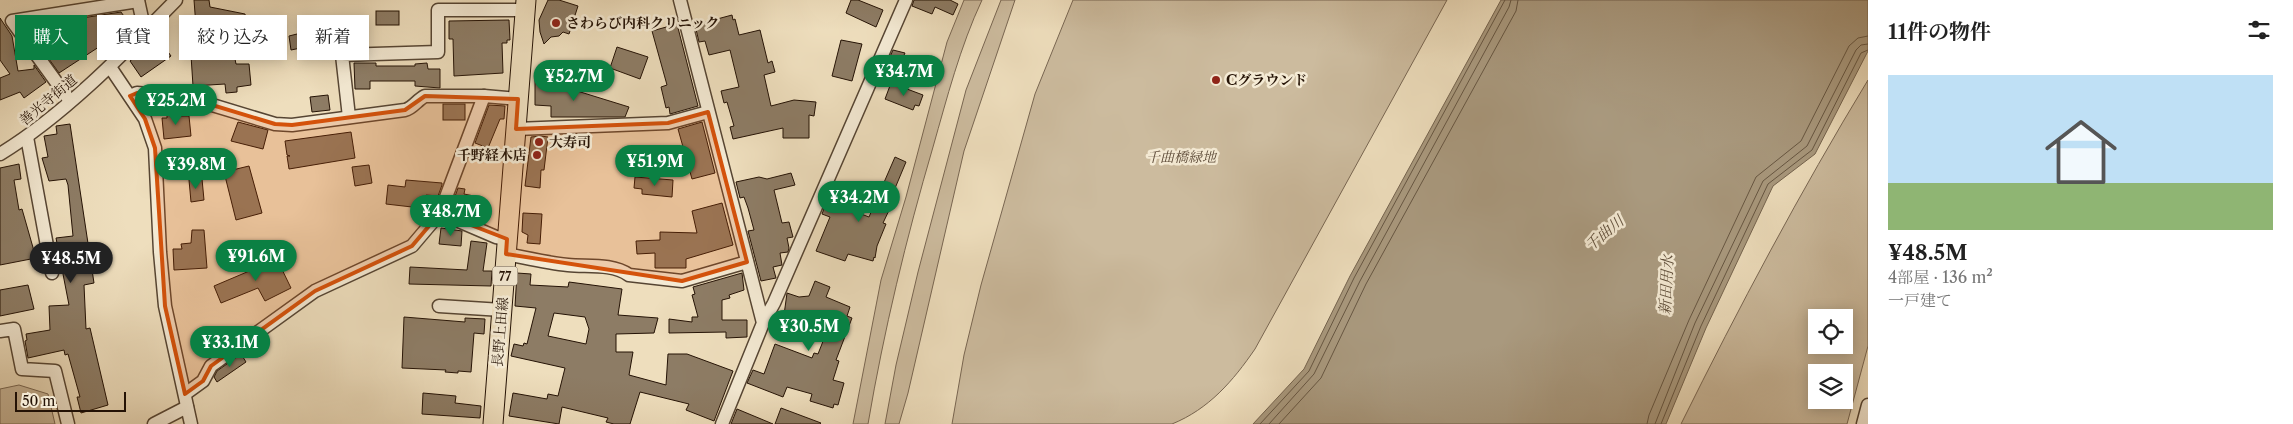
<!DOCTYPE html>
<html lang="ja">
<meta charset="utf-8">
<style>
:root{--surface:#fff;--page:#f6f6f6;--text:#222;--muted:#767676;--line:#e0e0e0;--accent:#0b8043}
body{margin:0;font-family:"Libre Caslon Text","Noto Serif JP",serif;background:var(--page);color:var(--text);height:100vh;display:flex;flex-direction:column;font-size:19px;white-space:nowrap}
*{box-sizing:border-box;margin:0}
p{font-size:16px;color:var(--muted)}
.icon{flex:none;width:28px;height:28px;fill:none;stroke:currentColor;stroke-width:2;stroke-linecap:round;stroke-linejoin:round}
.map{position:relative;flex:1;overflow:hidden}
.panel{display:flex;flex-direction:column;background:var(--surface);width:425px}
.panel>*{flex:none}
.banner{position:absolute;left:15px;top:15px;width:475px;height:45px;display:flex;gap:10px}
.tools{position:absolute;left:1808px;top:309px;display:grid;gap:10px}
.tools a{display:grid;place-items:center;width:45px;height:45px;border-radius:0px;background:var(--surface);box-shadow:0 2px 12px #0003;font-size:25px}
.scale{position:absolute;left:15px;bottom:12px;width:111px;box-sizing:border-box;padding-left:5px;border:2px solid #241205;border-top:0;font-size:14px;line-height:18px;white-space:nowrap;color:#241205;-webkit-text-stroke:4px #f4ead4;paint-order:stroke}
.price{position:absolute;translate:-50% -42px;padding:0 11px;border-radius:18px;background:var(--accent);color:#fff;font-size:16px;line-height:32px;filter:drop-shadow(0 1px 2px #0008)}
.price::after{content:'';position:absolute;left:50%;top:30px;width:15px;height:11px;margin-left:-8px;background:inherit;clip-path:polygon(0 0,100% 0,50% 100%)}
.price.on{background:#222;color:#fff}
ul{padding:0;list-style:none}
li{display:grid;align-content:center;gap:10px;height:265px;padding:0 20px}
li+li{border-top:1px solid var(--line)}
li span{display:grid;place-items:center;height:155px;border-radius:0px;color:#555}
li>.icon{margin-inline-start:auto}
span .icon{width:90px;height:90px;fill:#fffc;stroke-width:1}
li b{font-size:21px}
h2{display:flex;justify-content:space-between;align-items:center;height:60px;padding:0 20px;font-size:21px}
.pill{padding:0 18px;border-radius:0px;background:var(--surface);box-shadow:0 2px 12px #0003;font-size:18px;line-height:45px}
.pill.on{background:var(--accent);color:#fff}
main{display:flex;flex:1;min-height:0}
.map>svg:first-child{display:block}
</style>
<main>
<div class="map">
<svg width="1868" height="424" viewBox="0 0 1868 424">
<rect width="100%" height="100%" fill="#eedebd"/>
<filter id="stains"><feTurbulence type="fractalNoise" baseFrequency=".004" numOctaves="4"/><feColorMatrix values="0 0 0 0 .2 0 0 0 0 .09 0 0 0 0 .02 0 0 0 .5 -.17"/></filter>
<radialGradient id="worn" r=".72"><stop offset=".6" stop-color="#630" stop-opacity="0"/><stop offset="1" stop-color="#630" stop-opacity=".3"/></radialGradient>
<g fill="#ccbb9e" stroke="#786652" fill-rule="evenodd">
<path d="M964,0H982C960,47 947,98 933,147C906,239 884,330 868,424H853L881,280L906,197L947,42Z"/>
<path d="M1001,0H1015L964,151L908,393L899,424H885L896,365L918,272L966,90Z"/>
<path d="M1073,0H1447L1255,349C1233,381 1209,409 1172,424H952L964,355L981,285L1035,94Z"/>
<path d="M1868,80V346L1847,424H1681C1739,307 1800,192 1868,80ZM1816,318H1844V345H1816ZM1816,372H1844V400H1816Z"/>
<path d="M19,385L48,394L55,424H0V389Z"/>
</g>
<path fill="#a9997e" stroke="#74634e" d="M1501,0H1868V51L1815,154L1773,186L1706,328L1666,424H1253L1304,369L1350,276Z"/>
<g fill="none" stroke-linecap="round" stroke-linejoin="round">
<g stroke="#665642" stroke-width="1">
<path d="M1260,424L1309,371L1354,278L1505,0"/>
<path d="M1269,424L1314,374L1360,281L1509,7L1511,0"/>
<path d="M1279,424L1321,378L1366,284L1516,11L1518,0"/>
<path d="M1647,424L1649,415L1689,320L1756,177L1801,141L1849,46L1858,38L1868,36"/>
<path d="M1655,424L1695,323L1763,181L1807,146L1856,50L1861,45L1868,44"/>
<path d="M1661,424L1701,326L1768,184L1812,150L1861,53L1868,50"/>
</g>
</g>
<g fill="#8d7c65" stroke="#241205" fill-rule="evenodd">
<path d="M194,0H209L210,7L245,14L249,35L231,39L236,64H249L251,85L237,87V92L226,93L225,84L193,86L190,40H197Z"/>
<path d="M548,0H559L578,6L569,34L563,32L559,36L551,37L544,44L540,32L539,20Z"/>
<path d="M851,0H858L883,10L876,27L846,13Z"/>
<path d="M914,0H950L958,4L953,15L935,7L932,14L912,6Z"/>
<rect x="376" y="11" width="23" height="14"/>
<path d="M121,12L131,26L59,73L31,34L30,26Z"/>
<path d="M732,15L733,20L735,19L739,35L760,30L768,63L772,61L775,72L764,75L771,106L794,100L816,102L814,116L809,115V138H783V128L733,139L730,127L734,126L727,102L724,103L721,91L739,87L730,50L709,55L705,41L699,42L695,25Z"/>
<path d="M0,18L12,36L18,71L34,69V65L46,82L24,98L20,92L0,100V78L10,74L0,60Z"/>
<path d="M509,20L510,40H507V43H502L503,73L454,76L453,39H449V21Z"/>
<path d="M337,23H363V40H338Z"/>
<path d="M677,24L698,106L670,114L669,107L666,108L661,87L667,85L652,31Z"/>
<path d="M313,30L315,45L291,50L289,36Z"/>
<path d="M158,38L171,56L141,77L130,61Z"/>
<path d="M841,40L862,44L852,81L832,76Z"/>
<path d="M617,47L648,57L640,79L610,68Z"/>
<path d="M893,50L905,53L899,66L888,61Z"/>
<path d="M354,63H376V66H415V64L427,63L428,69H440V88L415,86V81H370V89H355Z"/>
<path d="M535,79L561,80V86L629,107L625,117H551V106L535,105Z"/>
<path d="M891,83L923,95L919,106L915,105L913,110L885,99Z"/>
<path d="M328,95L330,110L312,112L310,97Z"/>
<rect x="443" y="104" width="22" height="16"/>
<path d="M489,105L505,106L504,119H500L488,148L475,143Z"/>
<path d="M181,113V116H189L191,136L164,139L162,118H167V114Z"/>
<path d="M238,122L268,130L263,149L231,141Z"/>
<path d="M702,122L715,173L692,179L678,129Z"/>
<path d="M70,124L94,283L84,285L86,329L90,328L108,405L81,413L77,397H80L68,354L65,355L64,350L28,358L25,341L27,340L26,334L50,330L49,306L69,305L56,238L73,236L68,185L66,179L49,181L42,158L48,157L44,136L57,134L56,126Z"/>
<path d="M351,132L355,158L289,169L287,156H290L287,155L285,141Z"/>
<path d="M541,136L548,137L544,170H541L540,188L525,186L531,137Z"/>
<path d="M895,157L906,162L888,205L891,206L883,223L886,224L877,246L875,258L874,257L873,261L848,254L845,261L816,251L830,217L822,214L827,201L869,217Z"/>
<path d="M19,164L21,179L14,180L19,210L22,209L36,258L0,265V168Z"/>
<path d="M369,165L372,183L355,186L352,167Z"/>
<path d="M249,166L262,213L236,220L224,172Z"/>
<path d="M791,173L795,185L774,190L782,223L789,222L793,237L787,238L789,248L788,252L780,253L782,265L773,267L776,278L761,281L748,231L754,230L748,208L744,197L740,198L736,182L759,177L767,179Z"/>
<path d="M635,177L673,180L672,197L642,194V189L634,188Z"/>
<path d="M202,179L204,200L191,202L189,180Z"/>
<path d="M406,180L442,183V185L438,196L426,195L424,211L412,210V207L386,204L388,185L405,187Z"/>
<path d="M458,188L465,189L464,194L479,197L477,209L452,205Z"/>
<path d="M722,203L733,245L686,259V268H655V253L637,254L636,241L660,240V232L697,233L692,211Z"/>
<path d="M523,213L542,214L540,244L527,243L528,235L522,232Z"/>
<path d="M441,228L462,231L461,246L439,244Z"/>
<path d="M192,230H204L207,268L174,270L173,249H182L181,244L191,243Z"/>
<path d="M471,241L487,243L483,271H492L491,286L409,284L410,267L467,270Z"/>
<path d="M275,255L291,288L265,301L258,288L221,303L214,286L254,269L253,266Z"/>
<path d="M517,273L531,274L530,285L568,287L569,282L622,289L618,315L658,318L654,333L616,334V352H633L629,375L666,385L668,354H687L733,371L714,421L686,410L689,404L640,392L630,424H614L606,422L608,418L562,407L559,424L509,416L513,393L547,399L548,394L558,396L565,368L511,356L514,344L523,346L524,343L527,344L536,308L515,306ZM554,313L585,317L589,329L586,344L548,336Z"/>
<path d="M742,273L744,290L729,295L730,298L722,300V320H747V337L726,338V332L669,333V319L692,322V317H698L692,295L695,294L693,287Z"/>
<path d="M815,281L830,287L826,297L850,307L847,316L852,318L836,360L839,361L833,380L844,383L838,405L834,404L833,408L810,401L812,394L787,387L783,397L747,383L753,370L764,374L775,344L812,358L814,353L818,354L831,321L784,315L787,293L799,297L809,296Z"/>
<path d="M28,285L34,309L0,316V290Z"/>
<path d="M404,317L465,322V318L485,319L484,334L474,333L471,372L458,371V373L445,372L446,370L402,368Z"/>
<path d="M241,354L246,362L217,382L214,377L217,371Z"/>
<path d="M423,393L456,396L455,403L481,406L480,418L422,414Z"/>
<path d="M781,408L821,423L820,424H775Z"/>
<path d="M737,409L773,424H731Z"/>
</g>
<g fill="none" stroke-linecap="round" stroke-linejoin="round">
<g stroke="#564533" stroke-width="15">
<g id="street">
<path d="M138,0L145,32"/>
<path d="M680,0L763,323L722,424"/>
<path d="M110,67L145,119L155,148L160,252L165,306L191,424"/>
<path d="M130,96L137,93L189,98L275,124L292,125L405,110C413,108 417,100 425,96H484L518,99"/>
<path d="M70,101L12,21L138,1"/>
<path d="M349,117L342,55L438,52V10H525"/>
<path d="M516,129L668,123L708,112"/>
<path d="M27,137L52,273"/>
<path d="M0,154C63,116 124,53 176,0"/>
<path d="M440,213L496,237L507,239"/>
<path d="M506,254C527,258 547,263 568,265C587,267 612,263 629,275L682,281L747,262"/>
<path d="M439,306L502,310"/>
<path d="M763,323L774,303L906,0"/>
<path d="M0,331L14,329L22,369L55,371L68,424"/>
<path d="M185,394L203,381L211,366L315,291L412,246L440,213L484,96"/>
<path d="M154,424L187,407"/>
<path d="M1863,424L1868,405"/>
</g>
</g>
<g stroke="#241205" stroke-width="21">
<path id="primary" d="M493,424L526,0"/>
</g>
<use href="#street" stroke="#f4ead4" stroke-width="12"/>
<use href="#primary" stroke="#eedebd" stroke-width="19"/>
</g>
<path fill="#d4520b" fill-opacity="0.2" stroke="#d4520b" stroke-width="4" stroke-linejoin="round" d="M137,93L189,98L275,124L292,125L405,110L425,96L518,99L516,129L668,123L708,112L747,262L682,281L506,254L507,239L440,213L412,246L315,291L211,366L203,381L185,394L165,306L155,148L145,119L130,96Z"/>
<g fill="#8f2418" stroke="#f4ead4" stroke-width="2">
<circle cx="556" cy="23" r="5"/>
<circle cx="1216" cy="80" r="5"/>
<circle cx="539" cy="142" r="5"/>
<circle cx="537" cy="155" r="5"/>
</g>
<g text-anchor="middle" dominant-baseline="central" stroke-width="5" stroke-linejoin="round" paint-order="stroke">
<rect fill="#f4ead4" stroke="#625343" stroke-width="1" x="492.5" y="266.5" width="25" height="19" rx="4"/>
<g font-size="12" font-weight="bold" fill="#241205">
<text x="505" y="276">77</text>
</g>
<g font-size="14" font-weight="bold" fill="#241205" stroke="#f4ead4" text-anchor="start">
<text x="566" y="23">さわらび内科クリニック</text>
<text x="1226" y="80">Cグラウンド</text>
<text x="549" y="142">大寿司</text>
<text x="527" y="155" text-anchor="end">千野経木店</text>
</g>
<g font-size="14" fill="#241205" stroke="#f4ead4">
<text transform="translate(48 100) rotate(-40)">善光寺街道</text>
<text transform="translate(500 332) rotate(-85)">長野上田線</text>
</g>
<g font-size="14" font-style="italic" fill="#5f4d3b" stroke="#f4ead4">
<text x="1181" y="157">千曲橋緑地</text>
</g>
<g font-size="15" font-style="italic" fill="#604f3b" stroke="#f4ead4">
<text transform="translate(1604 233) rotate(-40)">千曲川</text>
<text transform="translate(1666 285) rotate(-87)">新田用水</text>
</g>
</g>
<rect width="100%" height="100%" filter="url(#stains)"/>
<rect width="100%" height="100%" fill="url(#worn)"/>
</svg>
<div class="tools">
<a><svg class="icon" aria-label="locate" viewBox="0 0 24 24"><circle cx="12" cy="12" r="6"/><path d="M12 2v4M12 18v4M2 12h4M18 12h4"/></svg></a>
<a><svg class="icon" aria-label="layers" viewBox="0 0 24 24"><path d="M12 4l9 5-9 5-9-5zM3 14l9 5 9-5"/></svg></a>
</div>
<div class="scale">50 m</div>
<b class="price" style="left:904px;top:97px">¥34.7M</b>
<b class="price" style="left:574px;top:102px">¥52.7M</b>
<b class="price" style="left:176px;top:126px">¥25.2M</b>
<b class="price" style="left:655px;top:187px">¥51.9M</b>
<b class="price" style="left:196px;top:190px">¥39.8M</b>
<b class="price" style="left:859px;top:223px">¥34.2M</b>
<b class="price" style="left:451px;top:237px">¥48.7M</b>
<b class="price" style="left:256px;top:282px">¥91.6M</b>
<b class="price on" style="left:71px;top:284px">¥48.5M</b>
<b class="price" style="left:809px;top:352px">¥30.5M</b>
<b class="price" style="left:230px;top:368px">¥33.1M</b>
<div class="banner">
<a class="pill on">購入</a>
<a class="pill">賃貸</a>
<a class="pill">絞り込み</a>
<a class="pill">新着</a>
</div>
</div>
<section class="panel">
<h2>11件の物件<svg class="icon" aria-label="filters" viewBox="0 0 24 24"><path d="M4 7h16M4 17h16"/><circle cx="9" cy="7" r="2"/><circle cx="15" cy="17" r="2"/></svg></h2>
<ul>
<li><span style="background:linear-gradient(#bfe0f5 70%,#8fb573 0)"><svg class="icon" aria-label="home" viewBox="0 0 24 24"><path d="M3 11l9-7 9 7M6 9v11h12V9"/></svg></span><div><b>¥48.5M</b><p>4部屋 · 136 m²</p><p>一戸建て</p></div></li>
</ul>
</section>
</main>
